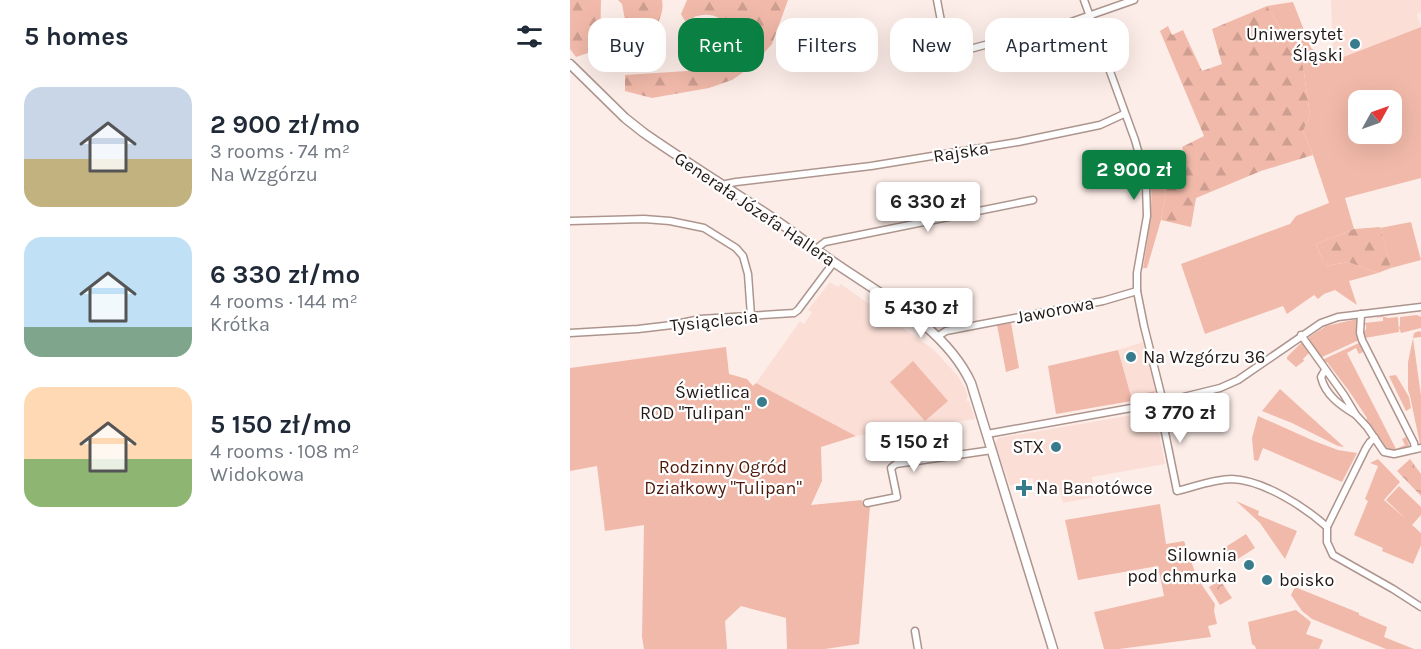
<!DOCTYPE html>
<meta charset="utf-8">
<style>
:root{--surface:#fff;--page:#f2f2f3;--text:#1f2937;--muted:#747a83;--accent:#0b8043}
body{margin:0;font-family:Karla,sans-serif;background:var(--page);color:var(--text);height:100vh;display:flex;flex-direction:column;font-size:22px;white-space:nowrap}
*{box-sizing:border-box;margin:0}
p{font-size:20px;color:var(--muted)}
.icon{flex:none;width:33px;height:33px;fill:none;stroke:currentColor;stroke-width:2;stroke-linecap:round;stroke-linejoin:round}
.map{position:relative;flex:1;overflow:hidden}
.panel{display:flex;flex-direction:column;background:var(--surface);width:570px}
.panel>*{flex:none}
.banner{position:absolute;left:18px;top:18px;width:570px;height:54px;display:flex;gap:12px}
.needle{width:39px;rotate:50deg}
.tools{position:absolute;left:778px;top:90px;display:grid;gap:12px}
.tools a{display:grid;place-items:center;width:54px;height:54px;border-radius:12px;background:var(--surface);box-shadow:0 6px 24px #0002;font-size:30px}
.price{position:absolute;translate:-50% -51px;padding:0 14px;border-radius:6px;background:#fff;color:#222;font-size:20px;line-height:39px;filter:drop-shadow(0 2px 3px #0008)}
.price::after{content:'';position:absolute;left:50%;top:36px;width:18px;height:14px;margin-left:-9px;background:inherit;clip-path:polygon(0 0,100% 0,50% 100%)}
.price.current{background:var(--accent);color:#fff}
ul{padding:0;list-style:none}
li{display:flex;align-items:center;gap:18px;height:150px;padding:0 24px}
li span{display:grid;place-items:center;flex:none;width:168px;height:120px;border-radius:18px;color:#555}
li>.icon{margin-inline-start:auto}
span .icon{width:72px;height:72px;fill:#fffc;stroke-width:1}
li b{font-size:26px}
h2{display:flex;justify-content:space-between;align-items:center;height:72px;padding:0 24px;font-size:26px}
.pill{padding:0 21px;border-radius:18px;background:var(--surface);box-shadow:0 6px 24px #0002;font-size:21px;line-height:54px}
.pill.current{background:var(--accent);color:#fff}
main{display:flex;flex:1;min-height:0}
.map>svg:first-child{display:block}
</style>
<main>
<section class="panel">
<h2>5 homes<svg class="icon" aria-label="filters" viewBox="0 0 24 24"><path d="M4 7h16M4 17h16"/><circle cx="9" cy="7" r="2"/><circle cx="15" cy="17" r="2"/></svg></h2>
<ul>
<li><span style="background:linear-gradient(#c9d6e8 60%,#c2b280 0)"><svg class="icon" aria-label="home" viewBox="0 0 24 24"><path d="M3 11l9-7 9 7M6 9v11h12V9"/></svg></span><div><b>2 900 zł/mo</b><p>3 rooms · 74 m²</p><p>Na Wzgórzu</p></div></li>
<li><span style="background:linear-gradient(#bfe0f5 75%,#7fa58c 0)"><svg class="icon" aria-label="home" viewBox="0 0 24 24"><path d="M3 11l9-7 9 7M6 9v11h12V9"/></svg></span><div><b>6 330 zł/mo</b><p>4 rooms · 144 m²</p><p>Krótka</p></div></li>
<li><span style="background:linear-gradient(#ffd9b3 60%,#8fb573 0)"><svg class="icon" aria-label="home" viewBox="0 0 24 24"><path d="M3 11l9-7 9 7M6 9v11h12V9"/></svg></span><div><b>5 150 zł/mo</b><p>4 rooms · 108 m²</p><p>Widokowa</p></div></li>
</ul>
</section>
<div class="map">
<svg width="851" height="649" viewBox="0 0 851 649">
<defs>
<pattern id="forest-firs" width="22" height="20" patternUnits="userSpaceOnUse" patternTransform="scale(1.5)"><rect width="22" height="20" fill="#f1b9a9"/><path d="M5 1l3.5 6h-7zM16 11l3.5 6h-7z" fill="#ce9e91"/></pattern>
<pattern id="park-crowns" width="20" height="18" patternUnits="userSpaceOnUse" patternTransform="scale(1.5)"><rect width="20" height="18" fill="#f1b9a9"/><path d="M2 6a3 3 0 1 1 6 0M12 15a3 3 0 1 1 6 0" fill="none" stroke="#ce9e91"/></pattern>
</defs>
<rect width="100%" height="100%" fill="#fdede8"/>
<g fill="#fbdfd7">
<path d="M761,0H851V12L847,14L851,27L763,61Z"/>
<path d="M260,282L268,287L271,284L364,350L388,376L395,388L398,398L396,399L397,401H399L405,419L286,436L186,383L230,321L234,324L242,312L238,310Z"/>
<path d="M573,342L586,391L561,396L548,350Z"/>
<path d="M574,413L582,414L586,418L595,464L522,477L525,497L493,503L489,489L468,496L462,478L440,486L425,444L428,438Z"/>
</g>
<g fill="#f1b9a9" fill-rule="evenodd">
<path d="M723,2L741,48L763,61L851,27V178L775,198L784,229L746,244L755,266L778,262L808,273L779,281L787,305L765,290L754,294L748,299L744,295L717,314L713,306L635,334L611,264L720,224L726,216L759,203L743,155L733,131L740,115L733,66L697,6ZM789,100H822V134H789Z"/>
<path d="M588,164L596,192L591,220L577,268H573C578,236 585,200 579,168Z"/>
<path d="M841,222L851,260L821,268L810,228Z"/>
<path d="M847,315L851,317V328L831,333L829,328L830,325V317Z"/>
<path d="M812,316L818,318L828,317L829,332L795,338L794,331L796,330V325L794,324V323L813,321V317L805,318Z"/>
<path d="M787,319L789,340L750,358L740,343L739,337L756,326Z"/>
<path d="M441,323L449,368L436,372L427,325Z"/>
<path d="M849,331L851,332V337L843,338L851,396V444H850L840,396L838,390V362L844,333Z"/>
<path d="M731,343L736,345L735,348L739,353L733,359L734,361L726,367L717,359V357Z"/>
<path d="M789,343L793,352L789,354L786,348L777,353L826,449L835,445L832,439L836,437L839,445V449L826,452L815,451L796,421L797,418L779,391L757,362L754,363L752,360Z"/>
<path d="M156,347L159,374L177,379L183,386L186,383L286,436L251,447L252,481L241,505L292,500L293,506H300L289,644L255,649H217L216,618L171,606L155,621L157,649H74L72,637L74,525L35,531L27,466L0,471V368Z"/>
<path d="M548,350L561,396L586,391L579,398L486,414L478,366Z"/>
<path d="M343,361L378,401L355,421L320,382Z"/>
<path d="M826,375L839,397L841,408L836,411L819,376Z"/>
<path d="M710,389L774,447L768,446L722,423L692,411Z"/>
<path d="M688,416L744,441L768,450L787,453L772,482L693,448L688,461L684,460L682,438Z"/>
<path d="M808,459L830,482L814,500L836,519L816,500L829,486L851,507V515L842,525L851,533V545L843,564L812,551L813,548L784,535L798,501L795,499L808,466L800,463Z"/>
<path d="M666,501L689,511L688,515L727,531L715,559L690,523Z"/>
<path d="M590,504L596,544L614,541L627,578L645,604L644,611L647,624L638,626L641,637L549,649H534L524,612L594,596L588,566L508,580L495,520Z"/>
<path d="M676,534L685,548L660,564L651,550Z"/>
<path d="M725,587L789,613V615L817,627L814,637L844,649H816L742,619L732,611L721,595Z"/>
<path d="M726,610L741,622L736,634L753,640L749,649H686L685,646L682,644L678,622Z"/>
</g>
<g fill="url(#forest-firs)">
<path d="M0,0H31L30,49L6,57L0,49Z"/>
<path d="M48,0H92C95,13 86,27 79,39L56,25L52,4Z"/>
<path d="M117,0H218L202,44L181,67L162,80L139,88L82,98L55,91V75L132,70L160,66L173,52C166,36 155,12 133,15C127,15 120,19 115,21L111,14Z"/>
<path d="M697,6L733,66L740,115L733,131L743,155L691,171L626,198L621,227L591,220L596,192L588,164L615,155L612,147L634,136L590,31L598,26L602,35L613,30L632,71L652,64L642,29Z"/>
<path d="M810,227L821,268L808,273L778,262L755,266L746,244L784,229Z"/>
</g>
<g fill="url(#park-crowns)">
<path d="M840,459L851,474V496L827,471Z"/>
<path d="M650,580L662,598L650,605L639,587Z"/>
</g>
<g fill="none" stroke-linecap="round" stroke-linejoin="round">
<g stroke="#ad958e" stroke-width="9">
<g id="street">
<path d="M367,0L371,21"/>
<path d="M514,0L565,140L574,172L576,186L577,216L567,273V291L574,326L593,402"/>
<path d="M400,49L501,22L564,0"/>
<path d="M154,187L156,184L166,182L301,166L448,142L530,125L554,114"/>
<path d="M0,221L74,219L100,221L134,228L166,248L173,256L178,274L181,316"/>
<path d="M246,249L255,242L463,200"/>
<path d="M791,314L790,333L792,340L844,443L845,449"/>
<path d="M0,333L68,329L102,325L130,319L224,313L228,310L264,262"/>
<path d="M731,335L774,395L786,415L797,427L814,452L824,454L851,448"/>
<path d="M367,337L376,331L533,301L567,291"/>
<path d="M755,370L751,377C755,395 771,406 786,415"/>
<path d="M589,403L607,491C623,487 645,479 662,479C693,480 735,507 757,527V542L763,555L823,589L851,607"/>
<path d="M417,434L589,403L650,388L668,380L751,323L768,317L851,307"/>
<path d="M297,503L327,497L321,468L326,464L422,450"/>
<path d="M757,527L796,448L800,442L805,438"/>
<path d="M345,631L348,649"/>
</g>
</g>
<g stroke="#ad958e" stroke-width="11">
<path id="secondary" d="M0,64L55,118L74,133C117,163 163,191 207,221C226,234 243,248 262,261C311,295 375,327 401,383L483,649"/>
</g>
<use href="#street" stroke="#fff" stroke-width="6"/>
<use href="#secondary" stroke="#fff" stroke-width="8"/>
</g>
<g fill="#387b8c" stroke="#fefefe" stroke-width="2">
<circle cx="785" cy="44" r="6"/>
<circle cx="561" cy="357" r="6"/>
<circle cx="192" cy="402" r="6"/>
<circle cx="486" cy="447" r="6"/>
<path d="M451 479h6v6h6v6h-6v6h-6v-6h-6v-6h6z"/>
<circle cx="679" cy="565" r="6"/>
<circle cx="697" cy="580" r="6"/>
</g>
<g text-anchor="middle" dominant-baseline="central" stroke-width="4.5" stroke-linejoin="round" paint-order="stroke">
<g font-size="18" fill="#211815" stroke="#fefefe" text-anchor="end">
<text x="773" y="34">Uniwersytet<tspan x="773" dy="21">Śląski</tspan></text>
<text x="573" y="357" text-anchor="start">Na Wzgórzu 36</text>
<text x="180" y="392">Świetlica<tspan x="180" dy="21">ROD "Tulipan"</tspan></text>
<text x="474" y="447">STX</text>
<text x="466" y="488" text-anchor="start">Na Banotówce</text>
<text x="667" y="555">Silownia<tspan x="667" dy="21">pod chmurka</tspan></text>
<text x="709" y="580" text-anchor="start">boisko</text>
</g>
<g font-size="18" fill="#211815" stroke="#fefefe">
<text transform="translate(391 152) rotate(-9)">Rajska</text>
<text transform="translate(185 209) rotate(34)">Generała Józefa Hallera</text>
<text transform="translate(485 310) rotate(-11)">Jaworowa</text>
<text transform="translate(144 321) rotate(-6)">Tysiąclecia</text>
</g>
<g font-size="18" fill="#4c1708" stroke="#fefefe">
<text x="153" y="467">Rodzinny Ogród<tspan x="153" dy="21">Działkowy "Tulipan"</tspan></text>
</g>
</g>
</svg>
<div class="tools">
<a><svg class="needle" viewBox="-14 -14 28 28"><path d="M0-13l5 13h-10z" fill="#e53935"/><path d="M0 13l5-13h-10z" fill="#747a83"/></svg></a>
</div>
<b class="price current" style="left:564px;top:201px">2 900 zł</b>
<b class="price" style="left:358px;top:233px">6 330 zł</b>
<b class="price" style="left:351px;top:339px">5 430 zł</b>
<b class="price" style="left:610px;top:444px">3 770 zł</b>
<b class="price" style="left:344px;top:473px">5 150 zł</b>
<div class="banner">
<a class="pill">Buy</a>
<a class="pill current">Rent</a>
<a class="pill">Filters</a>
<a class="pill">New</a>
<a class="pill">Apartment</a>
</div>
</div>
</main>
